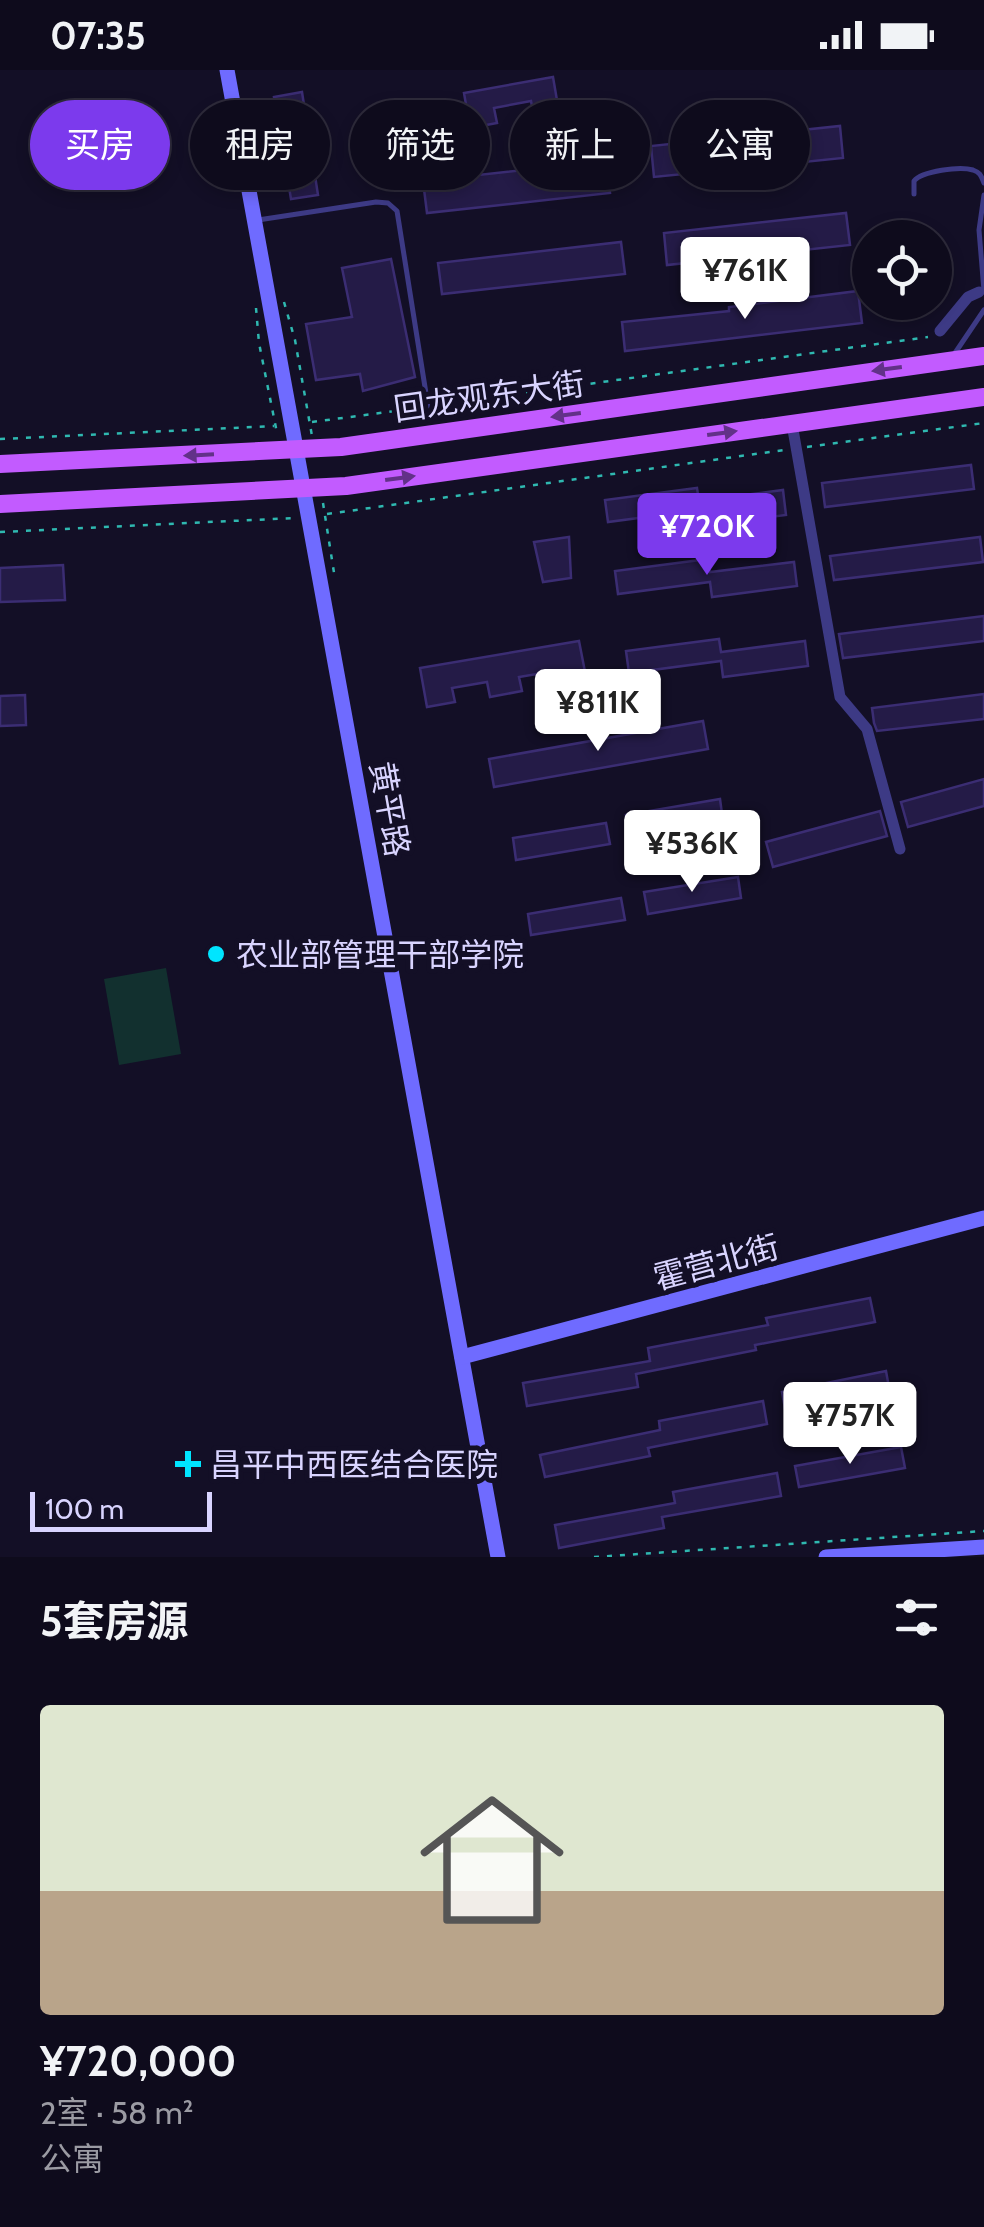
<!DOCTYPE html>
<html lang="zh">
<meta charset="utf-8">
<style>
:root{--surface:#0e0b1c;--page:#1c1929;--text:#f1f3f6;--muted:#9b9ba3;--line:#2e2b3b;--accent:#7c3aed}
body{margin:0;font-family:Cabin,"Noto Sans SC",sans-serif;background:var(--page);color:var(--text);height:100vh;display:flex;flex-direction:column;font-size:38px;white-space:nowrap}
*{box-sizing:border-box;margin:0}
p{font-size:32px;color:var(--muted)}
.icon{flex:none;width:55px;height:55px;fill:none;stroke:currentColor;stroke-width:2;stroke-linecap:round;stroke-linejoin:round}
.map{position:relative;height:1487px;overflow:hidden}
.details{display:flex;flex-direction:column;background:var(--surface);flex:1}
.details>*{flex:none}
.hud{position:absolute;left:30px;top:30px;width:925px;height:90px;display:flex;gap:20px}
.tools{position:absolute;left:852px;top:150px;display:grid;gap:20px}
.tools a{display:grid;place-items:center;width:100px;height:100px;border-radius:50%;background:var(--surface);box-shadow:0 5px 15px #0003,0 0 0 2px var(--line);font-size:50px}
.scale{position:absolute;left:30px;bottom:25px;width:182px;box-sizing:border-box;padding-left:10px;border:5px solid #d9d4ff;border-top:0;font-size:28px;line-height:35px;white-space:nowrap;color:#d9d4ff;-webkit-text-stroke:8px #130f26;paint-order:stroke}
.price{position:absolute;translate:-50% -85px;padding:0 22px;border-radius:10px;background:#fff;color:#222;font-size:32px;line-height:65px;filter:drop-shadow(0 2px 5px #0008)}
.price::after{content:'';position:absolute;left:50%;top:60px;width:30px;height:22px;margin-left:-15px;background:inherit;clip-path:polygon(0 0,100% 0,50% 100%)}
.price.active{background:var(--accent);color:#fff}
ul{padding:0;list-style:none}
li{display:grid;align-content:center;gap:20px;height:530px;padding:0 40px}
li+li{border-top:2px solid var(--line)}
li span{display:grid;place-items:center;height:310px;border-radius:10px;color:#555}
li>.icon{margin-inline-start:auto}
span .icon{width:180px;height:180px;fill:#fffc;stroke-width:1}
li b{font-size:42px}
h2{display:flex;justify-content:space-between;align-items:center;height:120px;padding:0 40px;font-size:42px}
.pill{padding:0 35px;border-radius:45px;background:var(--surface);box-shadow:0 5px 15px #0003,0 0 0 2px var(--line);font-size:35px;line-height:90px}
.pill.active{background:var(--accent);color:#fff}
.status{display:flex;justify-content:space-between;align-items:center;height:70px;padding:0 50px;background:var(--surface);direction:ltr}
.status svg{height:28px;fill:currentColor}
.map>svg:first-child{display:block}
</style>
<div class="status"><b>07:35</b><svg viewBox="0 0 49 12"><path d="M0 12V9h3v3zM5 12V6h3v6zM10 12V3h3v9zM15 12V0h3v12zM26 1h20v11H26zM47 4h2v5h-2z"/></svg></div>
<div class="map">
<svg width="984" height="1487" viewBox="0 0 984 1487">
<rect width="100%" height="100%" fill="#130f26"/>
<path fill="#12302f" d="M166,898L181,984L119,995L104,909Z"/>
<g fill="#241b47" stroke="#3b2d73" stroke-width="2.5">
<path d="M553,7L559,42L534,47L531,31L494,38L497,53L470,58L464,23Z"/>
<path d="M302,22L318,125L291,129L274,27Z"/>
<path d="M840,56L843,88L654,107L651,76Z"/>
<path d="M606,91L610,123L427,143L423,111Z"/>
<path d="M846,143L850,175L667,195L664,163Z"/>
<path d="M621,172L625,204L442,224L438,193Z"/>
<path d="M391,189L415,307L363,321L360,304L316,310L306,254L352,247L342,198Z"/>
<path d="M858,221L862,253L625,281L622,252L729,241V237Z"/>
<path d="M971,395L974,419L825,437L822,413Z"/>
<path d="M697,418L699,431L783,420L786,445L701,456L699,440L608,452L605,430Z"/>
<path d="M569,467L571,508L543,512L534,472Z"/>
<path d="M980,467L983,492L834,510L830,486Z"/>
<path d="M708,489L710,502L794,492L797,516L712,527L710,512L618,524L615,501Z"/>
<path d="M63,495L65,530L0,532V498Z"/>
<path d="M984,546V571L843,588L839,564Z"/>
<path d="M719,569L721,582L805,571L808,596L723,607L721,591L629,603L626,581Z"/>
<path d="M579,571L587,612L558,617L555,601L519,607L522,621L490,627L487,612L452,618L455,632L427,637L420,598Z"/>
<path d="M984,624V649L877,661L874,653L872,638Z"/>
<path d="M25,625L26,655L0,656V626Z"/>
<path d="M703,651L708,679L494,717L489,689Z"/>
<path d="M984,709V736L908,757L901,732Z"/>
<path d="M720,729L723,751L630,766L626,745Z"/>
<path d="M880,741L887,766L773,797L766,772Z"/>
<path d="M606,753L610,774L516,790L513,768Z"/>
<path d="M738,807L741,828L648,844L644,822Z"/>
<path d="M621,828L625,850L531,865L528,844Z"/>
<path d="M870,1228L875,1252L755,1275L756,1280L636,1304L638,1317L527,1336L523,1313L650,1291L648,1278L768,1255L766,1248Z"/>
<path d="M886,1301L890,1323L786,1344L782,1322Z"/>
<path d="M763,1331L767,1354L648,1378L650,1386L545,1407L540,1385L660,1360L659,1351Z"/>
<path d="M901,1377L905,1398L799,1417L795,1396Z"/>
<path d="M777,1403L781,1426L662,1447L664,1458L559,1478L555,1455L675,1433L673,1422Z"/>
</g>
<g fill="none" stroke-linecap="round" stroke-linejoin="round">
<g stroke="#2fb8b0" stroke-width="2.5" stroke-dasharray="5 8" stroke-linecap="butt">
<path d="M284,232L295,270L312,366"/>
<path d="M256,238L259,273L277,363"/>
<path d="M436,335L928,267"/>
<path d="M312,352L418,338"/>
<path d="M0,369L274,356"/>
<path d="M807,377L984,353"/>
<path d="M323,433L335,509"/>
<path d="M327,444L784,380"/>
<path d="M0,462L294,448"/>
<path d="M594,1487L984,1461"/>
</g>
<g stroke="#3d3a85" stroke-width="5">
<path d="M914,124V111C922,101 960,96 973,100C981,103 981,106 984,113"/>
<path d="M984,125L979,160L984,221"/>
<path d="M258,150L376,132L388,133L397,141L428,336"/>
<path d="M955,283L984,240"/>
</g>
<g stroke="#3d3a85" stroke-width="11">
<path d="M940,261L968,227L979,222"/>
<path d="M792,354L840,627L867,659L900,779"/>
</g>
<g stroke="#6f6bff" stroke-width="15">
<path d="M227,0L498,1487"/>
<path d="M462,1287L984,1148"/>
<path d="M826,1487L984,1477"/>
</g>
<g stroke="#c25bff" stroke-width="18">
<path d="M0,394L341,377L984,286"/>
<path d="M0,434L346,416L984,327"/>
</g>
</g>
<defs><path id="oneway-solid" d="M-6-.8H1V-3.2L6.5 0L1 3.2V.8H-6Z" transform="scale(2.5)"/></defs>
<g fill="#623188">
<use href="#oneway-solid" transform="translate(887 299) rotate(172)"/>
<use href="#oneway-solid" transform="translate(566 345) rotate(172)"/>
<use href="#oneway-solid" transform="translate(722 363) rotate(-8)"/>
<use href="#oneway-solid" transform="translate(199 385) rotate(177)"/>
<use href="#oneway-solid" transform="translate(400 408) rotate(-8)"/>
</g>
<g fill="#00e5ff" stroke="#130f26" stroke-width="4">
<circle cx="216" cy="884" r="10"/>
<path d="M183 1379h10v10h10v10h-10v10h-10v-10h-10v-10h10z"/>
</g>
<g text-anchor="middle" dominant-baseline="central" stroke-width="10" stroke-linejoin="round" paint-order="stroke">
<g font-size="32" fill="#d9d4ff" stroke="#130f26">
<text transform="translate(489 326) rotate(-8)">回龙观东大街</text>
<text transform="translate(390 739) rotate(80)">黄平路</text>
<text transform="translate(716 1192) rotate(-15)">霍营北街</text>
</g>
<g font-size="32" fill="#d9d4ff" stroke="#130f26" text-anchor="start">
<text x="236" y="884">农业部管理干部学院</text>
<text x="210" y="1394">昌平中西医结合医院</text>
</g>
</g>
</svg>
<div class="tools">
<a><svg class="icon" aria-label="locate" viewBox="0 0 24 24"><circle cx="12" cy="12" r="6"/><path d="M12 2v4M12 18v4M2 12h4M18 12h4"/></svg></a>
</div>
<div class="scale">100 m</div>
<b class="price" style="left:745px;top:252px">¥761K</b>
<b class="price active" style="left:707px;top:508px">¥720K</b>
<b class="price" style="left:598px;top:684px">¥811K</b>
<b class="price" style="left:692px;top:825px">¥536K</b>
<b class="price" style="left:850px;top:1397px">¥757K</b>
<div class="hud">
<a class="pill active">买房</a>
<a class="pill">租房</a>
<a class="pill">筛选</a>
<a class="pill">新上</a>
<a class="pill">公寓</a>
</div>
</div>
<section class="details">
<h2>5套房源<svg class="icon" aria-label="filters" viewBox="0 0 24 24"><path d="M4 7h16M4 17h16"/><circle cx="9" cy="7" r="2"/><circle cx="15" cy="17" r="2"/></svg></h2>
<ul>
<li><span style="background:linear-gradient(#dfe7d0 60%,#b9a48a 0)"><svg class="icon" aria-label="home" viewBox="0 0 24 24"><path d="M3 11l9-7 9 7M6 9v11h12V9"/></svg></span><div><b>¥720,000</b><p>2室 · 58 m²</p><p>公寓</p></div></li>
</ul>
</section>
